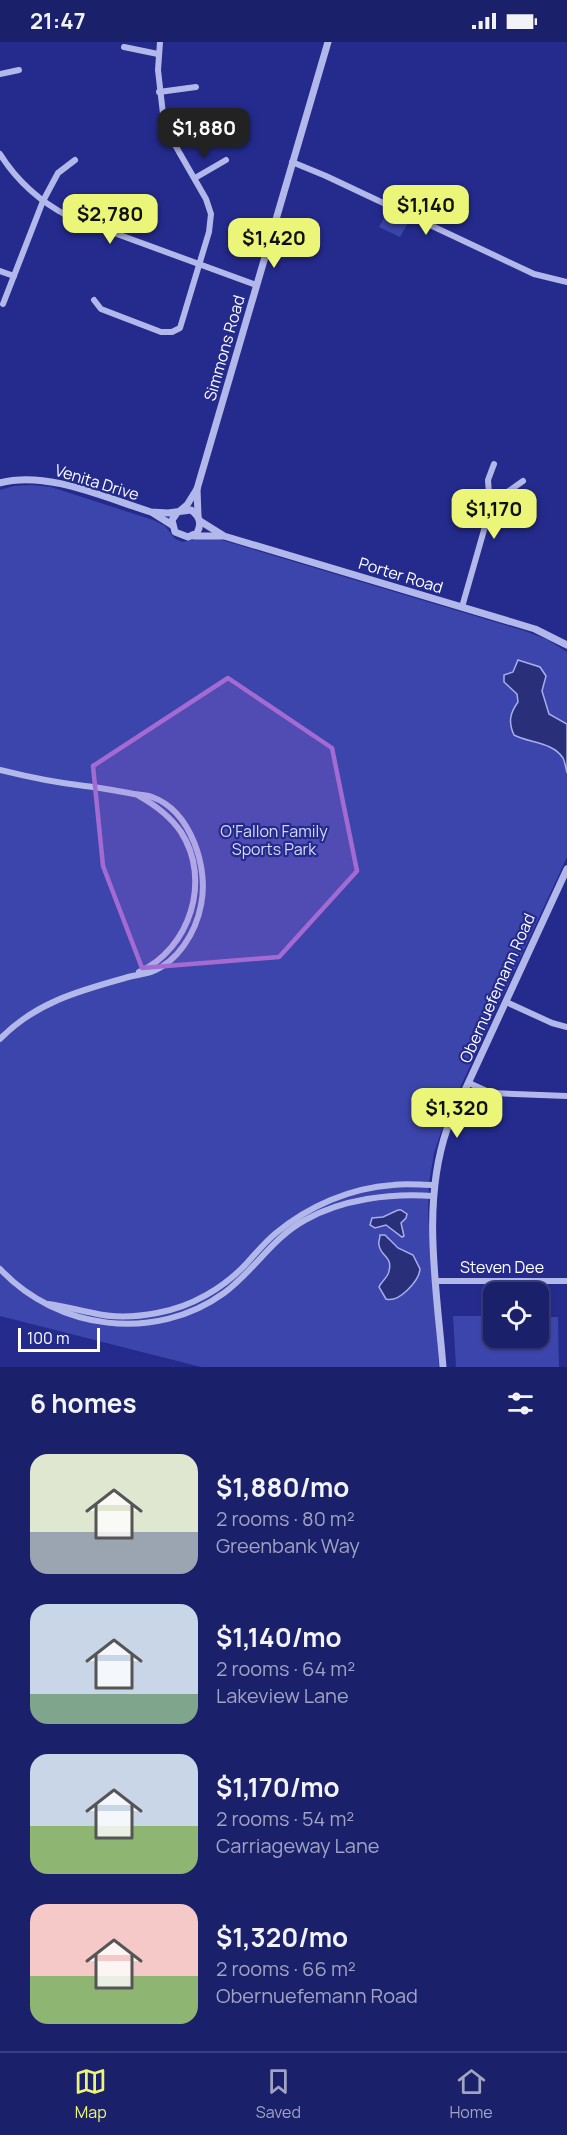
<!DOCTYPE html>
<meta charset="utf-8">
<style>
:root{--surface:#1b206a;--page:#242870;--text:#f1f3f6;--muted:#a0a3c1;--line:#393e7e;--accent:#ebf577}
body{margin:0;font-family:Manrope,sans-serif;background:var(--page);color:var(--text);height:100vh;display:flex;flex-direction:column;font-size:22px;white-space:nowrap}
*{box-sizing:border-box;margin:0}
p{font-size:20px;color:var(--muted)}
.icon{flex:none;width:33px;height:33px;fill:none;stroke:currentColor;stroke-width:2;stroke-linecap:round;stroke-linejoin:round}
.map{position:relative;height:1325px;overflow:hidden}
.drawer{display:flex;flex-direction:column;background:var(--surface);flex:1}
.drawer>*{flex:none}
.buttons{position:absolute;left:483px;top:1240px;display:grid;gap:12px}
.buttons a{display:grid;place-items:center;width:66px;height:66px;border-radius:12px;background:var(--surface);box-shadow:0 2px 4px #0004,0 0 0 2px var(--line);font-size:30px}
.scale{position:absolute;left:18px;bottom:15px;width:82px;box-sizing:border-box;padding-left:6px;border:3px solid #fff;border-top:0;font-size:16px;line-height:21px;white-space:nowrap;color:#fff;-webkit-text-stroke:4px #242b8d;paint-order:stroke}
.price{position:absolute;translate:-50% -51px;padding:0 14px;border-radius:12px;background:var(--accent);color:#111;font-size:20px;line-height:39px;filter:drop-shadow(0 2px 3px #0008)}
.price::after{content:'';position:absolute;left:50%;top:36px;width:18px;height:14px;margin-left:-9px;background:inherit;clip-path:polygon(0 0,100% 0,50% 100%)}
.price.selected{background:#222;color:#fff}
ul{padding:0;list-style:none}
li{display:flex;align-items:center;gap:18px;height:150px;padding:0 30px}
li span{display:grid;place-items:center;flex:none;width:168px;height:120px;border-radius:18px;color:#555}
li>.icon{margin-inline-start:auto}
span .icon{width:72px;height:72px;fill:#fffc;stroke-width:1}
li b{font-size:26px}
h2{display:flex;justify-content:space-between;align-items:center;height:72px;padding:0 30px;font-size:26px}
.status{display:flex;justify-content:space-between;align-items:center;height:42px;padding:0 30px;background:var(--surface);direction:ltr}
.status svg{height:16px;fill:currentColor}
.menu{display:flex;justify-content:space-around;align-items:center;height:84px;border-top:2px solid var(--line);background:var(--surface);font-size:16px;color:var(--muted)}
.menu a{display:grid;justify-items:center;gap:3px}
.menu .selected{color:var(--accent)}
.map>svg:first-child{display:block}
</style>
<div class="status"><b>21:47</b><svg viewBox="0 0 49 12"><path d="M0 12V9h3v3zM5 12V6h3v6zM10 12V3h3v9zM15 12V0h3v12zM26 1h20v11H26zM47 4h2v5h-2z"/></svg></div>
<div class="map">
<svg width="567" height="1325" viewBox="0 0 567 1325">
<rect width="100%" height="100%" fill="#242b8d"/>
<g fill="#3c45ac">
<path d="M389,167L410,177L400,195L379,185Z"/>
<path d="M32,443L51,445L153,478L165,484L175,497L183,500L201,495L215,496L525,589L548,598L567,610V815L445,1078L434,1111L429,1141L428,1173L439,1325H201L0,1274V448L14,444Z"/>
<path d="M453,1274H493L494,1296H538L539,1275H558L559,1325H456Z"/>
</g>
<g fill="#2a2f7a" stroke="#a8aeec" stroke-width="1.5">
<path d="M518,618L540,625L546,634L542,649L549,672L567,682V731C566,727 565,720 563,716C553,700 529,701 514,693C508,680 510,671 518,660L517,652L504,640V633L513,630Z"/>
<path d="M398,1168H401L407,1172L406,1176L401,1181L404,1194L402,1195L386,1183L375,1186L370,1183L372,1176L383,1175Z"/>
<path d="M380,1193H385L398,1206L413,1213L420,1227C419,1239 399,1261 386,1257L379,1245C381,1239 388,1236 389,1229C393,1214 380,1214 379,1203C378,1200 380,1197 380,1193Z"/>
</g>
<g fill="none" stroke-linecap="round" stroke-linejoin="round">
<g stroke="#b3b8eb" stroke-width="6">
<path d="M124,5L158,12"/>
<path d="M0,32L19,28"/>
<path d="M159,50L196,45"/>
<path d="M0,112C17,139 39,159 68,174L256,243"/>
<path d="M292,120L326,134L534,232L567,240"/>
<path d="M195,136L226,118"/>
<path d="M0,229L14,234"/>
<path d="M94,258L101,267L161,290H172L180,286L209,190L211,172L206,157L171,96L163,72L158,28L160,0"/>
<path d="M3,262L43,159L58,131L75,118"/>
<path d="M491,467L499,456L523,439"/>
<path d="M462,565L490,467L488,438L494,422"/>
<path d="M0,728C28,735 57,741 85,744C102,746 118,749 134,752C140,753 147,753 152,755C191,769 209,826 201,863C196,890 178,920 151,930C143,933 133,933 125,936C78,949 35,961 0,997"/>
<path d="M139,930C190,907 212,838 181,790C170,774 155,763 139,754"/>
<path d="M506,960L552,981L567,985"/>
<path d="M469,1041L491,1051L567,1054"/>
<path d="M0,1227C57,1288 155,1301 224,1251C254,1229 272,1196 305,1178C342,1157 391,1151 433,1154"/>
<path d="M436,1239H567"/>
<path d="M48,1262C64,1264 77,1268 93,1271C113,1276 136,1275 157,1271C191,1265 224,1246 247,1221C257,1210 265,1200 276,1191C309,1164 350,1146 393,1143C406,1141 420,1143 434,1143"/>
</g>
<g stroke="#b3b8eb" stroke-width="7">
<path d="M0,441C46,428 106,456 151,470L168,471L191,468C200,474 202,482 197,491L188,495L175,490L172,478L177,471"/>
<path d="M181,468L187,463L197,447"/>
<path d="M153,471L172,483"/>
<path d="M198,474L197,447L328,0"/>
<path d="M200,479L224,494L535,587L567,603"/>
<path d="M194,494H222"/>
<path d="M443,1325C437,1247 421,1163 447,1087L567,827"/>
</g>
</g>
<path fill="#a36bd2" fill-opacity="0.2" stroke="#a36bd2" stroke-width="4.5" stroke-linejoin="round" d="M228,636L332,706L357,829L279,915L142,926L103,824L93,724Z"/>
<g text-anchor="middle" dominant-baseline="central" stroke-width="4.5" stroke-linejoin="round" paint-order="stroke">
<g font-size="16" fill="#fff" stroke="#242b8d">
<text transform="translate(224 306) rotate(-74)">Simmons Road</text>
<text transform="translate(97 440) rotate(17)">Venita Drive</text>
<text transform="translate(401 533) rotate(17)">Porter Road</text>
<text transform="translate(497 946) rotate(-66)">Obernuefemann Road</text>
<text x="502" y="1225">Steven Dee</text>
</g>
<g font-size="16" fill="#d8dbf8" stroke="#242b8d">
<text x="274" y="789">O'Fallon Family<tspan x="274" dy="18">Sports Park</tspan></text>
</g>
</g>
</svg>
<div class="buttons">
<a><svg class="icon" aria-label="locate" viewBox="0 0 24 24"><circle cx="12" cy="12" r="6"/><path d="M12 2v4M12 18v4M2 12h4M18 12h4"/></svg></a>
</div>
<div class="scale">100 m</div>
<b class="price selected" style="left:204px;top:117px">$1,880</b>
<b class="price" style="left:426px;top:194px">$1,140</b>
<b class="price" style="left:110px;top:203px">$2,780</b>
<b class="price" style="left:274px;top:227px">$1,420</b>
<b class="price" style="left:494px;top:498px">$1,170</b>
<b class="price" style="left:457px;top:1097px">$1,320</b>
</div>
<section class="drawer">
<h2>6 homes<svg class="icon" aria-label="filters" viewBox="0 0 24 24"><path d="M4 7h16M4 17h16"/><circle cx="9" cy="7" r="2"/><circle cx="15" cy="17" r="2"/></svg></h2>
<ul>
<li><span style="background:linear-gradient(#dfe7d0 65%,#9aa5b1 0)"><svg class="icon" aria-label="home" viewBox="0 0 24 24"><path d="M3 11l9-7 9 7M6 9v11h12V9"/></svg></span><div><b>$1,880/mo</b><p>2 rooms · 80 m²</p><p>Greenbank Way</p></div></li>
<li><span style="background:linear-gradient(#c9d6e8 75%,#7fa58c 0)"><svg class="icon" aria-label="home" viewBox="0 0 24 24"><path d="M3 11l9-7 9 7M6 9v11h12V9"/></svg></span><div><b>$1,140/mo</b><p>2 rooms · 64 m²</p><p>Lakeview Lane</p></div></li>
<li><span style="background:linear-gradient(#c9d6e8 60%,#8fb573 0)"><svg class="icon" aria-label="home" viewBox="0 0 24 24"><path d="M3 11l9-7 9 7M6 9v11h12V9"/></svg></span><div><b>$1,170/mo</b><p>2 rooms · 54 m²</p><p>Carriageway Lane</p></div></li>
<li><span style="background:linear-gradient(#f6c9c9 60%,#8fb573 0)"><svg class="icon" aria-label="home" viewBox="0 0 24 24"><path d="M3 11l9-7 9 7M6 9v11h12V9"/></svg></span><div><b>$1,320/mo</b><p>2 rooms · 66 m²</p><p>Obernuefemann Road</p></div></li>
</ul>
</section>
<nav class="menu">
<a class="selected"><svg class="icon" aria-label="map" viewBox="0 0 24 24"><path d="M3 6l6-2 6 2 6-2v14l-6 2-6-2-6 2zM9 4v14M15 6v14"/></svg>Map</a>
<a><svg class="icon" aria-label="saved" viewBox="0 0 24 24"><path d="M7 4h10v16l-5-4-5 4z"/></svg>Saved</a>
<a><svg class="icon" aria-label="home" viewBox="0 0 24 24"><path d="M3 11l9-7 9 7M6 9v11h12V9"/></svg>Home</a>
</nav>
